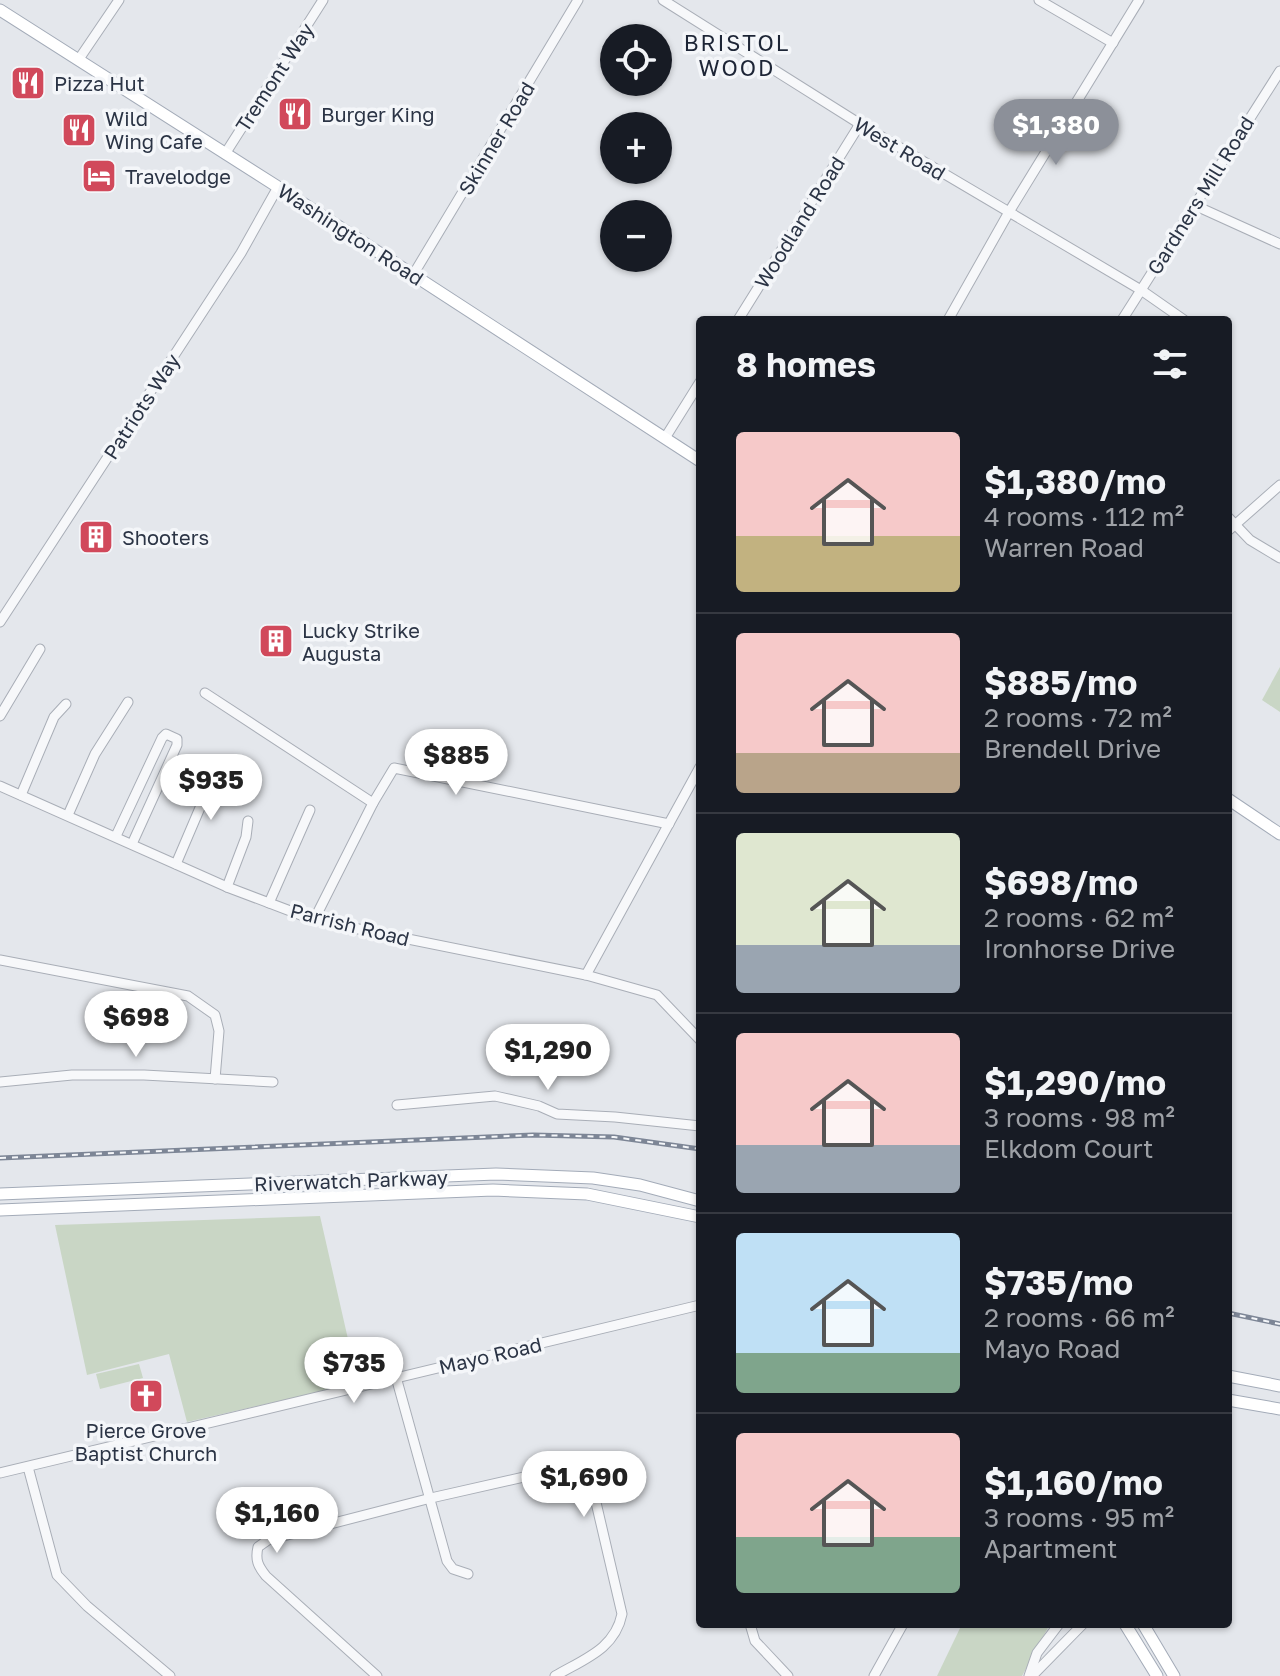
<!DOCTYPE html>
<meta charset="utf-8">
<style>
:root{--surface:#171b24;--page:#20242c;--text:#f1f3f6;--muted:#9ea1a6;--line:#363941;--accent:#8c9099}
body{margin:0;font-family:"Golos Text",sans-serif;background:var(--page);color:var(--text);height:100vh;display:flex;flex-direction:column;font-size:30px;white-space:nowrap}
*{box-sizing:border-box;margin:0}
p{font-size:26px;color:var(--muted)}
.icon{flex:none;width:44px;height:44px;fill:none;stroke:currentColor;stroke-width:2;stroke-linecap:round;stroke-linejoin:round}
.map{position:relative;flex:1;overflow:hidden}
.details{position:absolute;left:696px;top:316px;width:536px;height:1312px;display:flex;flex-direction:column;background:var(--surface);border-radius:8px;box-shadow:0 2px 6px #0004}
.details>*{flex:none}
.tools{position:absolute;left:600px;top:24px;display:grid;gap:16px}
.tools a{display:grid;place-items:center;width:72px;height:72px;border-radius:50%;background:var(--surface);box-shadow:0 2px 6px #0004;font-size:40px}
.price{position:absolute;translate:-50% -68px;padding:0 18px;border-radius:28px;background:#fff;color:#222;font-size:26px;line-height:52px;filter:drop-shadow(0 2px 4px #0008)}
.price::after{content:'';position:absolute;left:50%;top:48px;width:24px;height:18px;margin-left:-12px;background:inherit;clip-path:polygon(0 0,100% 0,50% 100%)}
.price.on{background:var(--accent);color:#fff}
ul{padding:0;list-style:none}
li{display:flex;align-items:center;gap:24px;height:200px;padding:0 40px}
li+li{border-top:2px solid var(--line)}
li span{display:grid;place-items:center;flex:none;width:224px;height:160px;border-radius:8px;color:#555}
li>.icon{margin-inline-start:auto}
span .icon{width:96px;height:96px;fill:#fffc;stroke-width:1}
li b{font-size:34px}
h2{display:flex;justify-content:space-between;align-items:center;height:96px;padding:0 40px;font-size:34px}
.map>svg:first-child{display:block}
</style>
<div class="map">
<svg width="1280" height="1676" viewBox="0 0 1280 1676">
<rect width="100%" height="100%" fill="#e4e7ec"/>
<g fill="#c9d6c5">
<path d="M1280,667V712L1262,700Z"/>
<path d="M320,1216L358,1383L187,1422L169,1354L87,1375L55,1225Z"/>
<path d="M139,1364L143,1378L100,1389L96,1374Z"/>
<path d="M962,1624H1050L1022,1676H937Z"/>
</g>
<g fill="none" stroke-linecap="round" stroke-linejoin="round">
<g stroke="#a9aeb7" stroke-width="11">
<g id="minor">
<path d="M663,0L860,124L1141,290L1184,320"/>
<path d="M1039,0L1113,43"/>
<path d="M79,59L119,0"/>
<path d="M225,154L323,0"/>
<path d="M1194,205L1280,244"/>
<path d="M413,275L578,0"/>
<path d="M738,320L860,124"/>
<path d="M948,320L1009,212L1139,0"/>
<path d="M1122,320L1280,71"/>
<path d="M665,438L700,382"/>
<path d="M1228,517L1250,540L1280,558"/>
<path d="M1228,531L1280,485"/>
<path d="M0,622L241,253L278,187"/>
<path d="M205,693L373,803"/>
<path d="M0,716L40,649"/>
<path d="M0,786L227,887L314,920L586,975L657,995L700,1040"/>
<path d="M21,795L54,717L66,704"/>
<path d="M68,815L95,754L128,702"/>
<path d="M116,836L162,738L166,734L177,739V745L132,844"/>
<path d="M176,864L208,789L221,768"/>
<path d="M227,887L246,837L248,821"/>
<path d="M269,903L310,810"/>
<path d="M314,920L373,803L394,768L669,824"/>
<path d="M0,960L188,996L215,1015L219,1031L215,1079"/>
<path d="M586,975L700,767"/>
<path d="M0,1082L72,1075H144L273,1082"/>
<path d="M397,1105L495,1096L539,1106L557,1114L615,1117L700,1126"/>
<path d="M396,1377L447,1561L453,1569L468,1574"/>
<path d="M28,1467L57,1575L87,1606L170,1676"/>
<path d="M0,1473L700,1305"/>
<path d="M750,1624L755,1641L788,1676"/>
<path d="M377,1676L266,1576C258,1566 255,1560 258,1547L268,1540L431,1498L559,1469L577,1472L591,1481L622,1614C615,1649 584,1659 555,1676"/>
<path d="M874,1676L903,1624"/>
<path d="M1029,1676L1037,1653L1059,1624"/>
<path d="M1032,1676L1083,1624"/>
</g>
</g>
<g stroke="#a3abb8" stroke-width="13">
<g id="major">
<path d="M0,10L278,187L700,461"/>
<path d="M1228,799L1280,834"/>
<path d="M0,1194L496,1174L593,1178L640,1185L700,1201"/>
<path d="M0,1210L493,1190L587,1194L700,1217"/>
<path d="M1228,1376L1280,1386"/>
<path d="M1228,1400L1280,1409"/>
<path d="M1125,1624L1157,1676"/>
<path d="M1143,1624L1174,1676"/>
</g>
</g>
<use href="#minor" stroke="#f7f8fa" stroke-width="9"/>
<use href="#major" stroke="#fff" stroke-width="11"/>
<g stroke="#7d8696" stroke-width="5">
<g id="rail">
<path d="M0,1158L533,1135L614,1137L700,1149"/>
<path d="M1228,1313L1280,1324"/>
</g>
</g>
<use href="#rail" stroke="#f4f6f9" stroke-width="2" stroke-dasharray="6" stroke-linecap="butt"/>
</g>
<defs>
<g id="restaurant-square" transform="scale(1.8)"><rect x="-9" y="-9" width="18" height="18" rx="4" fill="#d1495b" stroke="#f4f6f9"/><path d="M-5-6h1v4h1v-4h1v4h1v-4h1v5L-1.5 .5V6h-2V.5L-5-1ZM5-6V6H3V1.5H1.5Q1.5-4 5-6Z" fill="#fff"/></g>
<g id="hotel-square" transform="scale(1.8)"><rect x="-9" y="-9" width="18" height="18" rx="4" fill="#d1495b" stroke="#f4f6f9"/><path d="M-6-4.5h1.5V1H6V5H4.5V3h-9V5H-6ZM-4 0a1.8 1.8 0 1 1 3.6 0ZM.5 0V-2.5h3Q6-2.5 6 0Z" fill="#fff"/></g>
<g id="building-square" transform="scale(1.8)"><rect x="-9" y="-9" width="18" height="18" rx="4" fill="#d1495b" stroke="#f4f6f9"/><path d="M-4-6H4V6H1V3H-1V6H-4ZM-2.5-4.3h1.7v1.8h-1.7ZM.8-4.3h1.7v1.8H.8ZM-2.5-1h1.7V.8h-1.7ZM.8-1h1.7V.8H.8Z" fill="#fff"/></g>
<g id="church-square" transform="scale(1.8)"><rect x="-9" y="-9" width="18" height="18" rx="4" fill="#d1495b" stroke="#f4f6f9"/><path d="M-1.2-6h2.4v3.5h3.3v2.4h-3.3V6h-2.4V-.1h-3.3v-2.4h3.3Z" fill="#fff"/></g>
</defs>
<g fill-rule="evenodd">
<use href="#restaurant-square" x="28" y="83"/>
<use href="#restaurant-square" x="295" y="114"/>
<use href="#restaurant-square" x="79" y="130"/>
<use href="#hotel-square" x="99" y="176"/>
<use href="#building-square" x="96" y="537"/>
<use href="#building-square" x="276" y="641"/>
<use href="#church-square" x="146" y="1396"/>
</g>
<g text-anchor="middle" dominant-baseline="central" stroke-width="7" stroke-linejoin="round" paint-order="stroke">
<g font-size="20" fill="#2b3445" stroke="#f4f6f9">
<text transform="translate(274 77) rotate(-57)">Tremont Way</text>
<text transform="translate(496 138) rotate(-59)">Skinner Road</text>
<text transform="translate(900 148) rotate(31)">West Road</text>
<text transform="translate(1200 195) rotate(-58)">Gardners Mill Road</text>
<text transform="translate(799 222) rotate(-58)">Woodland Road</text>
<text transform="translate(351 234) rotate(33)">Washington Road</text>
<text transform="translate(141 406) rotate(-57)">Patriots Way</text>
<text transform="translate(350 924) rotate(14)">Parrish Road</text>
<text transform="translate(351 1180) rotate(-2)">Riverwatch Parkway</text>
<text transform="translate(490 1355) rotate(-13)">Mayo Road</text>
</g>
<g font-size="20" fill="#2b3445" stroke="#f4f6f9" text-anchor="start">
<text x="54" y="83">Pizza Hut</text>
<text x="321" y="114">Burger King</text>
<text x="105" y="118">Wild<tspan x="105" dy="23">Wing Cafe</tspan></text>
<text x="125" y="176">Travelodge</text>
<text x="122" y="537">Shooters</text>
<text x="302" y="630">Lucky Strike<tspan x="302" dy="23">Augusta</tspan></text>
<text x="146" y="1430" text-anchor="middle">Pierce Grove<tspan x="146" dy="23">Baptist Church</tspan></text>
</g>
<g font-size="22" letter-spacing="2" fill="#1d2536" stroke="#f4f6f9">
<text x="737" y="42">BRISTOL<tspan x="737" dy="25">WOOD</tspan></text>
</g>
</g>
</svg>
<div class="tools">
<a><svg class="icon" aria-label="locate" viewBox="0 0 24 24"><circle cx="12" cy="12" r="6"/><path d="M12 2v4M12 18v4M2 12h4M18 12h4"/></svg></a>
<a>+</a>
<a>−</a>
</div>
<b class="price on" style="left:1056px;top:167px">$1,380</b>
<b class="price" style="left:456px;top:797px">$885</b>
<b class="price" style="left:211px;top:822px">$935</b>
<b class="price" style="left:136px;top:1059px">$698</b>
<b class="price" style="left:548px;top:1092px">$1,290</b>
<b class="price" style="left:354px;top:1405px">$735</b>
<b class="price" style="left:584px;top:1519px">$1,690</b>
<b class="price" style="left:277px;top:1555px">$1,160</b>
<section class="details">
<h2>8 homes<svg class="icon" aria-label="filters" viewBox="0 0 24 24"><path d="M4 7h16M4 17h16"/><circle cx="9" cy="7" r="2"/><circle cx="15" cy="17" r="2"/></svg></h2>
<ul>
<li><span style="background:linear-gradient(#f6c9c9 65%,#c2b280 0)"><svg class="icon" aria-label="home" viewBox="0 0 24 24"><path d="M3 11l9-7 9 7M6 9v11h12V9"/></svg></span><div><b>$1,380/mo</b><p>4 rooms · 112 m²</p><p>Warren Road</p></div></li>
<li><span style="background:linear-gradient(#f6c9c9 75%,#b9a48a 0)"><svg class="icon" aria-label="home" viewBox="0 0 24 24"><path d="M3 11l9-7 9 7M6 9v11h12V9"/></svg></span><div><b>$885/mo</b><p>2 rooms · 72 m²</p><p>Brendell Drive</p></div></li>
<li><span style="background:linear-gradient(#dfe7d0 70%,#9aa5b1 0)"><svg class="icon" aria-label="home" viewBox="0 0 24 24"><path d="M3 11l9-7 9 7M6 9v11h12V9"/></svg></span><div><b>$698/mo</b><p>2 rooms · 62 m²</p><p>Ironhorse Drive</p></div></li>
<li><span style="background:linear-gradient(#f6c9c9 70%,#9aa5b1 0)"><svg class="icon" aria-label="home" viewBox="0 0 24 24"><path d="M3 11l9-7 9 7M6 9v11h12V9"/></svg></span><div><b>$1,290/mo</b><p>3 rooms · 98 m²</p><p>Elkdom Court</p></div></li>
<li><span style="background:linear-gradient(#bfe0f5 75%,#7fa58c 0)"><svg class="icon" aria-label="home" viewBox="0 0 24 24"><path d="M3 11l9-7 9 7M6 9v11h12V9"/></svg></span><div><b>$735/mo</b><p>2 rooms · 66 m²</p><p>Mayo Road</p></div></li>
<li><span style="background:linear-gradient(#f6c9c9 65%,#7fa58c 0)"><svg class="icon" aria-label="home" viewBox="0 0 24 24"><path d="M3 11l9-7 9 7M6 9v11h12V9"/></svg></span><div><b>$1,160/mo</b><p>3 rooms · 95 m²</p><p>Apartment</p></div></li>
</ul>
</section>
</div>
